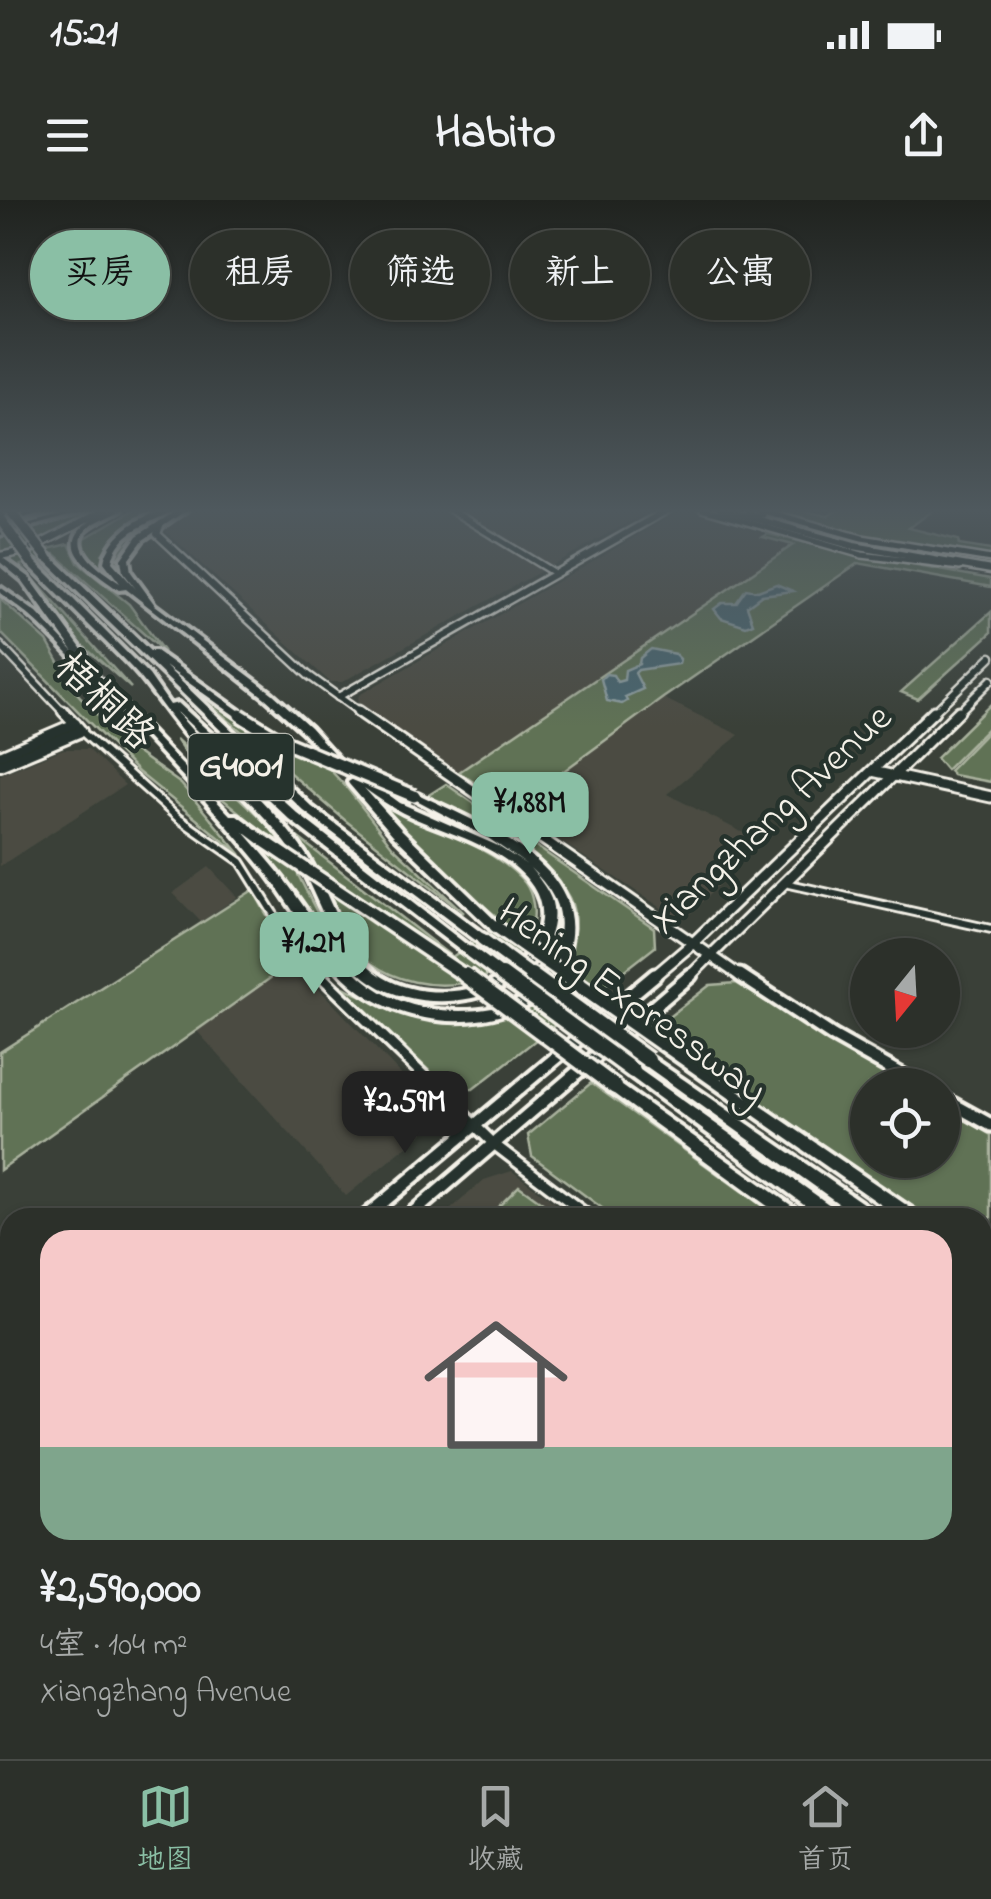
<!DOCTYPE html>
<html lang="zh">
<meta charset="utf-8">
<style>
:root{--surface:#2c302a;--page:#383c36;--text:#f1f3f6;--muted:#a6a9a8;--line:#484b47;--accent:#8abfa5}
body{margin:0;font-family:"Indie Flower","LXGW WenKai TC",sans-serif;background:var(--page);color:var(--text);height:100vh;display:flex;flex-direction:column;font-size:38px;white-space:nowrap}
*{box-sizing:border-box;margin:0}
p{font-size:32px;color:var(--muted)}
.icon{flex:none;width:55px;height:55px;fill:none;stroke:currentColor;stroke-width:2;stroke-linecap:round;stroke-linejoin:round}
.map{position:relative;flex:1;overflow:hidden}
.side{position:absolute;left:0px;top:1008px;width:992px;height:552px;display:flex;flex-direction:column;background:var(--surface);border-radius:30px 30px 0 0;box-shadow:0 2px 8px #0004,0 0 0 2px var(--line)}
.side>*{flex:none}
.hud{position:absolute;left:30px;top:30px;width:932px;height:90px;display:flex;gap:20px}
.needle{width:65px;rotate:198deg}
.buttons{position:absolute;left:850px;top:738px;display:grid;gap:20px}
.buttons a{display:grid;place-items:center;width:110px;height:110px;border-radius:50%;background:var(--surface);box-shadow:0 2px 8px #0004,0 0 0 2px var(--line);font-size:50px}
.price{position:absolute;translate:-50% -85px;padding:0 22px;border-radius:20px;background:var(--accent);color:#111;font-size:32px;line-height:65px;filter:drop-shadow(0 2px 5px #0008)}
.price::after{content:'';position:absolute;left:50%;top:60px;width:30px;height:22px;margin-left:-15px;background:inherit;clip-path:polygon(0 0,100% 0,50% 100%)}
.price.on{background:#222;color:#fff}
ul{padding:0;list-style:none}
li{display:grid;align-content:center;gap:20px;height:530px;padding:0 40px}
li span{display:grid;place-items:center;height:310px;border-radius:30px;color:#555}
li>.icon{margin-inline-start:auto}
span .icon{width:180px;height:180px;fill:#fffc;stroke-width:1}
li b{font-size:42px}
.tag{padding:0 35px;border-radius:45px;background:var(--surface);box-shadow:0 2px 8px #0004,0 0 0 2px var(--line);font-size:35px;line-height:90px}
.tag.on{background:var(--accent);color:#111}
.status{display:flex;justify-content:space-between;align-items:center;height:70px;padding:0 50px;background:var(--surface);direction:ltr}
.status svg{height:28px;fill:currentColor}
header{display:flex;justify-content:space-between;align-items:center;height:130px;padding:0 40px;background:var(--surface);font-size:45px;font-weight:800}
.tab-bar{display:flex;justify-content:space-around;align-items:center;height:140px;border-top:2px solid var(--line);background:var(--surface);font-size:28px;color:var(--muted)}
.tab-bar a{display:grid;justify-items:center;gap:5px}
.tab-bar .on{color:var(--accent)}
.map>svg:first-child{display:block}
</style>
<div class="status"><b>15:21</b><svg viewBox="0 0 49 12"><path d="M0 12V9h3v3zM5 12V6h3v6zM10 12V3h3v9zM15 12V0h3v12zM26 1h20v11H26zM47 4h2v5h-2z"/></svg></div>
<header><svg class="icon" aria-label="menu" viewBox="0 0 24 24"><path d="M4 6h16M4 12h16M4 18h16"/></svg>Habito<svg class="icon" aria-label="share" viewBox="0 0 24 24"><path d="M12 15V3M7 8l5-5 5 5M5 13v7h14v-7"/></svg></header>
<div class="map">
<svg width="991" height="1559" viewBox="0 0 991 1559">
<rect width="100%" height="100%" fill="#3a4038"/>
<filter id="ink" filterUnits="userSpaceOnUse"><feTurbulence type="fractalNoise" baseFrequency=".01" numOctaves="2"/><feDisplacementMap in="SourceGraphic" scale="20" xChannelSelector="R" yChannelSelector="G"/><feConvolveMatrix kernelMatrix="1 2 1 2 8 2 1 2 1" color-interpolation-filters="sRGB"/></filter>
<g filter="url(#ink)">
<g fill="#4b4c43">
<path d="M189,309H652L342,482H330L162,328Z"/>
<path d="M694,310L794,344L459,572L357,502L359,495L680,311Z"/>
<path d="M663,498L739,535L667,594L761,642L691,713L672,715L512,609Z"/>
<path d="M63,549H88L125,585L0,666V575Z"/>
<path d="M209,667L237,697L201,722L173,693Z"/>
<path d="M293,762L433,908L423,933L346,996L197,831Z"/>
<path d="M512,971L574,1017L441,1018L484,980Z"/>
<path d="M983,1321L991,1327V1559H400L393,1550H982Z"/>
<path d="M10,1392V1550H149L154,1556L160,1550H205L212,1559H0V1400Z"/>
</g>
<g fill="#607255" stroke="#aab29e" stroke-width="2.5">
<path d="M103,309L53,338L0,353V335Z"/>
<path d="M135,309H178L126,344L117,359L125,379L110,358L112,351L131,330L125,328L102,354L108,375L88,358L80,341Z"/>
<path d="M766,309H795L828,316L840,309H935L909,328L958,340L959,345L991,350V356L880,339Z"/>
<path d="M768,334L866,357L991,379V387L858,363L663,498L512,609L459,572L793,345L763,337Z"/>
<path d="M69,344L78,363L129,404L164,452L55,354L21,365L131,488L73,437L31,382L7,359Z"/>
<path d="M0,399L47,441L75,491L125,544L181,584L241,655L138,572L0,432Z"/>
<path d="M991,412V433L918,499L901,492Z"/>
<path d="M193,490L237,520L247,514L309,547L347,588L393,647L464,713L346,621Z"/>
<path d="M991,504V525L946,570L936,558Z"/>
<path d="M991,528V582L953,575L949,571Z"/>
<path d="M176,539L269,626L284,647L337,752L257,648L271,638L209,588Z"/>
<path d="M446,584L654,728L655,747L473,889H448L340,785C411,825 538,849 570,749C576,729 578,709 565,691C531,645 477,621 427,596Z"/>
<path d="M377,603C420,625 495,645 525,683C533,694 536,713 532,726C513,793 420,799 371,763C342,743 334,702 318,671C311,658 301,646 292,633L452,757L503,722L434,664Z"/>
<path d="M253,690L293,762L0,970V852Z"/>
<path d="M736,783L904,885H868V960H942L943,907L991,935V1063L983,1057L982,1018L925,1017L653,829L710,785Z"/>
<path d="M591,883L778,1017H614L532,956L528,935Z"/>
<path d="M519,986L562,1017H498L493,1012Z"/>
<path d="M983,1152L991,1158V1290L983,1284Z"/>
</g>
<g fill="#49656e" stroke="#8d9d9f" stroke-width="2.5">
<path d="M776,384L793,391L762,395L747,406L753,423L746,426L721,418L714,409L722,403H736L746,389L758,391Z"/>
<path d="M651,449L675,454L680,459L679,464L638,470L635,473L643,489L625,497L627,501L622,504L607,501L601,479L606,474L613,475L617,482L624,480L625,470L639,464L640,458Z"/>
</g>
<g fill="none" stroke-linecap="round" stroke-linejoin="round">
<g stroke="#f4f1e8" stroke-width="10">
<g id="street-far3">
<path d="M449,309L554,373"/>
<path d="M702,309L862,355L960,367"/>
<path d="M757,309L862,338L991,359"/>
<path d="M747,313L763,315"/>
</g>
</g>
<g stroke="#f4f1e8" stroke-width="12">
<g id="street-far2">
<path d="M81,531L178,618L241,662L296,750L322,778"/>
<path d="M785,683L991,729"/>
</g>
</g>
<g stroke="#f4f1e8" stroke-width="16">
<path id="street-far1" d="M320,775L495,945L591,1018"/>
</g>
<g stroke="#f4f1e8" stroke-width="19">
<path id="street" d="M982,1306L991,1312"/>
</g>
<g stroke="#f4f1e8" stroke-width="11">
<g id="secondary-far3">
<path d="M720,309L854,346L991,370"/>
<path d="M161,324L157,334L308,475L362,514"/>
<path d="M0,356L29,350L107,309"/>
<path d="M0,445L65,514"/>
<path d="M338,497L669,309"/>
<path d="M932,514L991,457"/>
<path d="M957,514L991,480"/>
</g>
</g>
<g stroke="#f4f1e8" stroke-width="15">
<g id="secondary-far2">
<path d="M63,511L79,528"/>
<path d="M358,511L743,778"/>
<path d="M872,571L991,597"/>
<path d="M652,778L692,744L934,511"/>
<path d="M688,778L959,511"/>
</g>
</g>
<g stroke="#f4f1e8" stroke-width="19">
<g id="secondary-far1">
<path d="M740,775L833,836L920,885"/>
<path d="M942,898L991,925"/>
<path d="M364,1018L655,775"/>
<path d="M407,1018L691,775"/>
</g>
</g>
<g stroke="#f4f1e8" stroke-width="22">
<g id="secondary">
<path d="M0,1319L10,1310"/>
<path d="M0,1354L10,1346"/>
</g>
</g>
<g stroke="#f4f1e8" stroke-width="16">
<g id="primary-far2">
<path d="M0,556L75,524"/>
<path d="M0,565L81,531"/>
</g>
</g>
<g stroke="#f4f1e8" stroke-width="20">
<path id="primary-far1" d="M0,1107L7,1119"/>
</g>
<g stroke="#f4f1e8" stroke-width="24">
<g id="primary">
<path d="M6,1116L10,1123"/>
<path d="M0,1173L10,1190"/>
<path d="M269,1550L276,1559"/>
<path d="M328,1550L335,1559"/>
</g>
</g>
<g stroke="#f4f1e8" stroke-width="8">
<g id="highway">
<path d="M40,309H51L0,326V322Z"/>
<path d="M83,309H94L0,335V331Z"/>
<path d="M113,309H122C111,316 97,320 87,329C67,350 105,373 120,383L104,362C109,334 147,309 175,309C152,324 118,329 112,362L136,389L123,372L121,359L137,336L179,309H188L143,340L129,359L131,372L155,405L272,493L310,527L346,567L352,568L400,603L496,645L527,665L488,638L409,596L410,594H418C477,623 589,663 569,747C565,764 557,781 545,794C534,805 519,810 505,814C457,829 401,820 360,791C319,760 294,707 262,667C214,608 161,553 109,498C83,471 58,441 30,416C21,408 10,401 0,393V387L37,413L74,452L23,381L0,362V356L29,377L86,455L79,457L230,615H237L268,638L270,641L268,644H260L244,632C262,653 281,674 297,697C324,734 347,774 389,796C426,815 494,818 529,793C543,783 552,766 556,749C566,713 556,693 530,668C538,677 546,687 551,699C563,736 530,775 498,790C461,806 408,806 373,783C331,756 317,684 286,643C258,606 222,577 192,543C173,522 158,499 140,477C129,464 116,452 103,439C78,414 53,389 28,364V360H34L149,475L170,505L178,503L298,614L476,752L474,755H466L290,620L174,509C215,561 271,601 307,656C332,695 342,752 383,777C410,794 450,795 480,786C519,775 559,728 533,687C508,649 456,636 416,619C397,611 380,600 364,588L401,629L501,726L495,730L491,729L393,635L349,584L348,582L353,579L343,570L337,569L303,532L265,498L126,389L119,390C75,360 49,338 113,309Z"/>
<path d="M44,355H50L150,451H156L243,513V517H237L165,466L312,607L486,736L488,739L486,742H478L304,611L44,359Z"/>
<path d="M662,838L918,1013L920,1018H900L657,847L655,843L657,839Z"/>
<path d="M648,855L877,1013L879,1018H859L643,864L641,860L643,856Z"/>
<path d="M633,865L841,1013L843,1018H823L628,875L626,871L628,867Z"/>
<path d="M615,881L802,1013L804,1018H784L610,891L608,887L610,883Z"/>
<path d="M982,1059L991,1063V1079L982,1075Z"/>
<path d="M982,1087L991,1092V1109L982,1105Z"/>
<path d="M982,1115L991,1119V1137L982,1133Z"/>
</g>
</g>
<use href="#street-far3" stroke="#26332d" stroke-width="5"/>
<use href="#street-far2" stroke="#26332d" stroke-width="6"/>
<use href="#street-far1" stroke="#26332d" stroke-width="9"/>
<use href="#street" stroke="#26332d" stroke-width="11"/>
<use href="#secondary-far3" stroke="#26332d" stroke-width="6"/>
<use href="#secondary-far2" stroke="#26332d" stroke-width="9"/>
<use href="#secondary-far1" stroke="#26332d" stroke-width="11"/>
<use href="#secondary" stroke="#26332d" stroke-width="15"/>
<use href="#primary-far2" stroke="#26332d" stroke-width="10"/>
<use href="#primary-far1" stroke="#26332d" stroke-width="12"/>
<use href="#primary" stroke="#26332d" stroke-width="16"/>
<use href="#highway" fill="#26332d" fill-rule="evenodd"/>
<g stroke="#f4f1e8" stroke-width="14" stroke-linecap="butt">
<g id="highway-bridge-far2">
<path d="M9,309L47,357"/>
<path d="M0,319L31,362"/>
</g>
</g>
<g stroke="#f4f1e8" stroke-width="18" stroke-linecap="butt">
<g id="highway-bridge-far1">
<path d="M240,515L282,541L414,596"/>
<path d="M264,641L468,778"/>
<path d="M495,726L569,778"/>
<path d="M482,739L535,778"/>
<path d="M470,752L505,778"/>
</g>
</g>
<g stroke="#f4f1e8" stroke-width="21" stroke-linecap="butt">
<g id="highway-bridge">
<path d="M465,775L615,887"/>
<path d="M502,775L633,871"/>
<path d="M531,775L648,860"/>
<path d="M565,775L662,843"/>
</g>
</g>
<use href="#highway-bridge-far2" stroke="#26332d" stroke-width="9"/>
<use href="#highway-bridge-far1" stroke="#26332d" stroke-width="11"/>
<use href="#highway-bridge" stroke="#26332d" stroke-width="14"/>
</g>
</g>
<linearGradient id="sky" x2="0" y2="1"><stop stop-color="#20231f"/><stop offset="0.59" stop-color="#4f595e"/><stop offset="1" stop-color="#4f595e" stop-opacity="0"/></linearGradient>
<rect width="991" height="527" fill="url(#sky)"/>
<g text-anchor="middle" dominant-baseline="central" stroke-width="9" stroke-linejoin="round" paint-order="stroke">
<rect fill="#26332d" stroke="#b6b8b0" stroke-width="2.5" x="188.5" y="534" width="105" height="66" rx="8"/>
<g font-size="38" font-weight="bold" fill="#f4f1e8">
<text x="241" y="567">G4001</text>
</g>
<g font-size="40" fill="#f4f1e8" stroke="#26332d">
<text transform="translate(103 503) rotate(44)">梧桐路</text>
<text transform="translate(772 620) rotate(-43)">Xiangzhang Avenue</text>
<text transform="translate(631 803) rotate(36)">Hening Expressway</text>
</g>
</g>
</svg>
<div class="buttons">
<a><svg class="needle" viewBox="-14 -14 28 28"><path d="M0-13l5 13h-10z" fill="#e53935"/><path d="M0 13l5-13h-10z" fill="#a6a9a8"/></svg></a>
<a><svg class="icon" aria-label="locate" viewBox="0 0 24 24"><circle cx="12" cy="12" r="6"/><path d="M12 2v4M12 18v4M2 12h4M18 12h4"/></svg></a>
</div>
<b class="price" style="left:530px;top:657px">¥1.88M</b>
<b class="price" style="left:314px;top:797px">¥1.2M</b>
<b class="price on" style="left:405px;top:956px">¥2.59M</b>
<div class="hud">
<a class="tag on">买房</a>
<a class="tag">租房</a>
<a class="tag">筛选</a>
<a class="tag">新上</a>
<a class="tag">公寓</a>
</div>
<section class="side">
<ul>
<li><span style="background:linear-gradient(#f6c9c9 70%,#7fa58c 0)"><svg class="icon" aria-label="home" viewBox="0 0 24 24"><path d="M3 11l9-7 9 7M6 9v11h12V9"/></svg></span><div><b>¥2,590,000</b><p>4室 · 104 m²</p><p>Xiangzhang Avenue</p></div></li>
</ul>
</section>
</div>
<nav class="tab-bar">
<a class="on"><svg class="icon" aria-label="map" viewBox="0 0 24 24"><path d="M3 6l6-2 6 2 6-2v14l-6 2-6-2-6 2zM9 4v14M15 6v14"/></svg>地图</a>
<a><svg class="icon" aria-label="saved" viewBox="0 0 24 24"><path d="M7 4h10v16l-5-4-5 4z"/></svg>收藏</a>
<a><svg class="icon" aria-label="home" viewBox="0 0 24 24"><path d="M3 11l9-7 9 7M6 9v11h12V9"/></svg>首页</a>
</nav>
